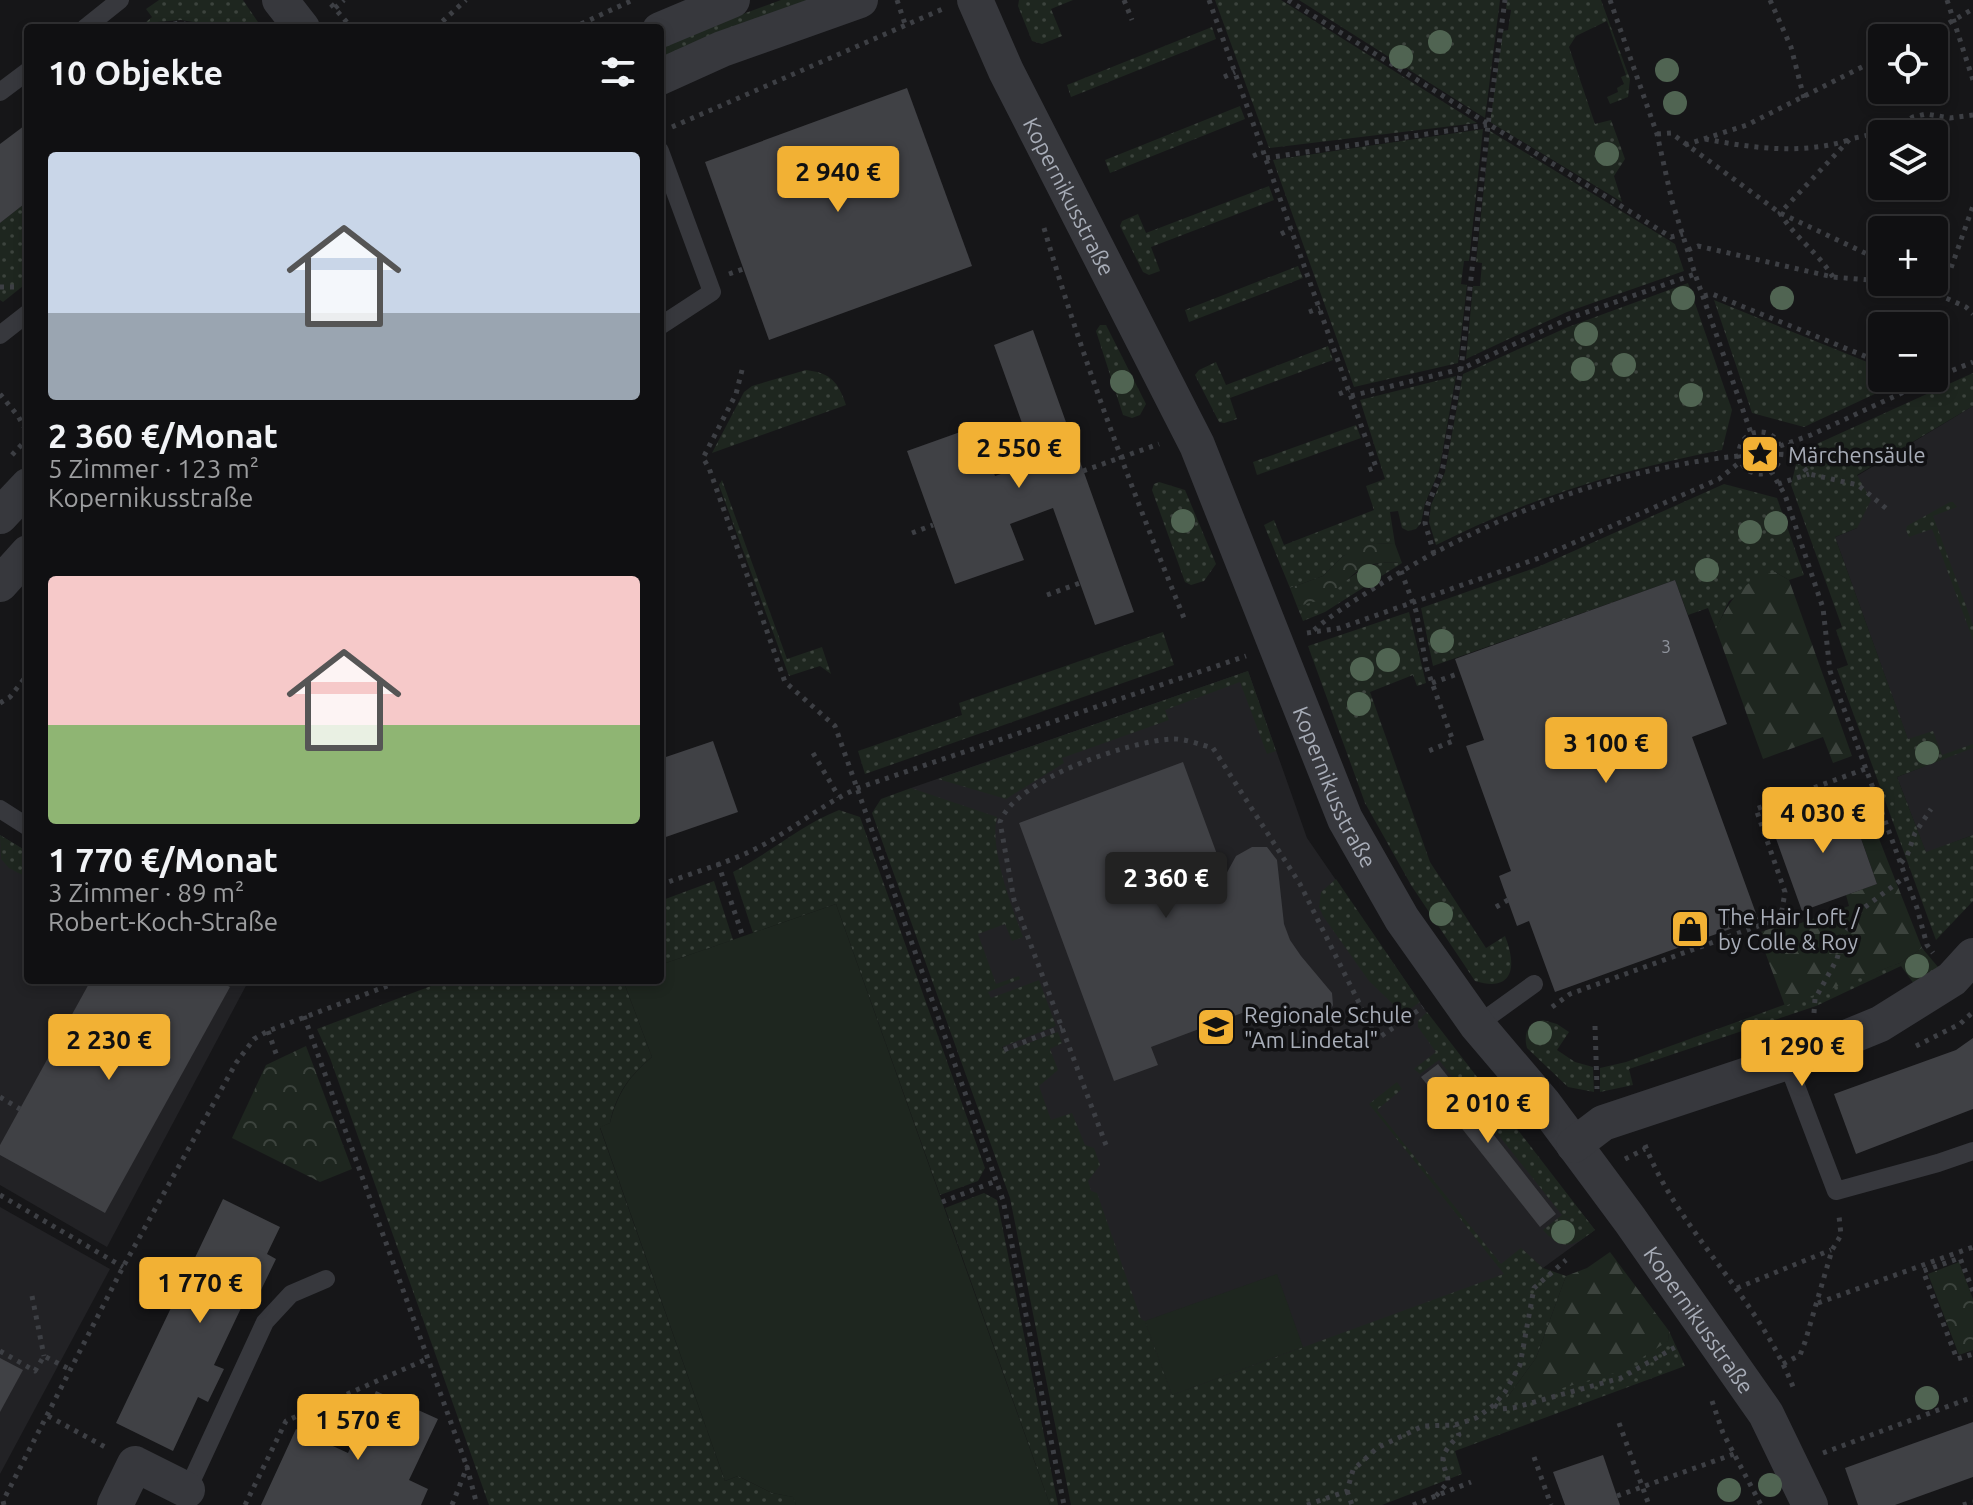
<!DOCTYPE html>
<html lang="de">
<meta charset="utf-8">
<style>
:root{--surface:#101012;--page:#1e1e20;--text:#f1f3f6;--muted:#9c9d9f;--line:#303032;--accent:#f2b134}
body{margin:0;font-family:Ubuntu,sans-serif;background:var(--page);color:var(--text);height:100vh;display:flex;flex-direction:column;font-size:30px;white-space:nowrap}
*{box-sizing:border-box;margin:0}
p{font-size:26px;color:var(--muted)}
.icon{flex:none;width:44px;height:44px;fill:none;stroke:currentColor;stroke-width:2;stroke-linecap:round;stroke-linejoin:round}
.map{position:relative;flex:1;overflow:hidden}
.sheet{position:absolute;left:24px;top:24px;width:640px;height:960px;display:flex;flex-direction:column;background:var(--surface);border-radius:8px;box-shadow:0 4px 12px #0003,0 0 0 2px var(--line)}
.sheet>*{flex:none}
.fabs{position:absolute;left:1868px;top:24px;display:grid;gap:16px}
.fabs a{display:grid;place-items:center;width:80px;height:80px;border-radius:8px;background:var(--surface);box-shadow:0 4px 12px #0003,0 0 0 2px var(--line);font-size:40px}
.price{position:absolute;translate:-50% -68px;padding:0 18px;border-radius:8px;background:var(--accent);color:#111;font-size:26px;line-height:52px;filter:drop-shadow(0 2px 4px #0008)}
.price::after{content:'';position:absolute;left:50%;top:48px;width:24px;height:18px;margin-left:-12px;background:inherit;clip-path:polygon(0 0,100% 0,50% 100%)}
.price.active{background:#222;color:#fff}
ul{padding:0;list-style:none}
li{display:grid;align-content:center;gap:16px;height:424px;padding:0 24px}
li span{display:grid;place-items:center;height:248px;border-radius:8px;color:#555}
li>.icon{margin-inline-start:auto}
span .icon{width:144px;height:144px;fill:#fffc;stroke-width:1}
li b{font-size:34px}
h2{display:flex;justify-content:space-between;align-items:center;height:96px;padding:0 24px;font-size:34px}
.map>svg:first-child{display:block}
</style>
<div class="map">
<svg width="1973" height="1505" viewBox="0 0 1973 1505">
<defs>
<pattern id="grass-dots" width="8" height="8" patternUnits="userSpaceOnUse" patternTransform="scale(2)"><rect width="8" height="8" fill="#1e261f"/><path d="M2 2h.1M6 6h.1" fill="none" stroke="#3c433d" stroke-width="1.8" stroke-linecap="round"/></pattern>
<pattern id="forest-firs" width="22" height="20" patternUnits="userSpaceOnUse" patternTransform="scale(2)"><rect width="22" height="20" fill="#1e261f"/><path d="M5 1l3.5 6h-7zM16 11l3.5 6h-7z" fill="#3c433d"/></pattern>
<pattern id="park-crowns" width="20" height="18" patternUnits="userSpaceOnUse" patternTransform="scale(2)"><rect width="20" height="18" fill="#1e261f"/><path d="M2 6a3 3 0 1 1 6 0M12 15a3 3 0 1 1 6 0" fill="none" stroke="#3c433d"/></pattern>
</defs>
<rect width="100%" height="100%" fill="#161618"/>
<g fill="#222225">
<path d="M1973,406V835L1926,853L1897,777L1943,759L1908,740L1835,537L1857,528V476Z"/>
<path d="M1248,671L1307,838L1448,1043L1595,1230L1543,1268L1131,1410L911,788Z"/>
<path d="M0,835L28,852V980H249L107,1247L0,1185Z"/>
<path d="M0,1207L110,1269L0,1474Z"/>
</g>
<g fill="url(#grass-dots)">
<path d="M159,0H243L262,28L225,22L213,25L181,20L157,22L139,28L152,17L146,9Z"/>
<path d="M781,0H811L660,59V48L710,26Z"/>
<path d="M1019,0H1073L1051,9L1062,36L1042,44L1032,41L1018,6Z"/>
<path d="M1215,0H1281L1477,123L1269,148Z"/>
<path d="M1299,0H1500L1485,118Z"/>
<path d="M1507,0H1601L1630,79L1628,97L1610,104L1607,97L1618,92L1617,88L1624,84L1621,77L1626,75L1607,21L1576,36L1569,47L1595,124L1611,120L1625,159L1614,176L1622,202L1490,122L1503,31L1508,30L1511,10L1506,9Z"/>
<path d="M1212,27L1216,39L1071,97L1067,85Z"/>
<path d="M1240,106L1245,119L1110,173L1105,160Z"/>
<path d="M1483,129L1469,261H1464L1461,284L1467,285L1458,363L1354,387L1273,160Z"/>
<path d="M1490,131L1675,244L1684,271L1567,312L1466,359L1473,286H1480L1482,263L1476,262Z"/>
<path d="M1269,186L1274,200L1151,247L1160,271L1149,275L1143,272L1120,226L1122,221L1138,214L1146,233Z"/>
<path d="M28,201V282L3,302L0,300V223Z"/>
<path d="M1298,266L1303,278L1189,322L1185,310Z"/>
<path d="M1688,283L1732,410L1722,450C1619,470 1530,498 1436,545L1429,522L1431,505L1445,472L1463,374L1568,327Z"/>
<path d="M1714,300L1882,368V378H1909L1804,427L1752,413Z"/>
<path d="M1100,325H1106L1146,404L1140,415L1132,418L1123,415L1096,331Z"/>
<path d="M1328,346L1333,360L1230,398L1237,419L1224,423L1219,422L1195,375L1199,370L1216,362L1226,385Z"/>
<path d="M806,370C831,373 838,382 846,405L712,453L744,392L752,386Z"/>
<path d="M1973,373V406L1857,475L1871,500L1857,528L1835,537L1908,739L1933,731L1942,755L1973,744V748L1897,777L1926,852L1973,835V901L1936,940L1837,669L1848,665L1836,630L1842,627L1791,485L1799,452Z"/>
<path d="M1456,376L1439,471L1425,503L1421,523L1416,529L1408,531L1402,528L1398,511L1390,512L1395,544L1375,543L1343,556L1323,576L1290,588L1264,525L1274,520L1284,545L1374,510L1366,486L1385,479L1360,400Z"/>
<path d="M1356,425L1361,438L1257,475L1253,462Z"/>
<path d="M722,480L787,659L822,647L831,674L820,666L789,676L719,485Z"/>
<path d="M1159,482L1185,490L1216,564L1204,581L1191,585L1185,582L1152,490L1154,484Z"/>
<path d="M1724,484L1777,498L1804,575L1789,580L1775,572L1729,601L1716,629L1708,608L1688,615L1675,580L1433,666L1421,608L1540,566Z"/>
<path d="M1950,502H1953L1957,507L1933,516L1973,625V640L1932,529L1909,537L1906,530L1907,526Z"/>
<path d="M1380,563H1402L1325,612L1303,621L1297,606C1332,599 1347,572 1380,563Z"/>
<path d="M1409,612L1426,683L1417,686L1413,675L1370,692L1430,862L1486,948L1505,936C1517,966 1514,993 1475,981L1411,885L1365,803L1308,646Z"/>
<path d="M1163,632L1174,665L865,774L858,751L962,715L959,703Z"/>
<path d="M1248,671L1276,751L1267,754L1240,682L1165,710L1169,720L1062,758L1064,763L1006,799L938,779Z"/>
<path d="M911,788L997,817C989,848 1012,907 1023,937L1012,941L1005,924L978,934L996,984L1019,976L1020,979L988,992L991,998L1039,980L1056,1026L1002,1047L1005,1052L1058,1032L1062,1043L1050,1049L1058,1070L1039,1086L1051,1120L1072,1113L1085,1145L1094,1148L1100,1165L1088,1181L1091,1191L1097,1193L1141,1319L1145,1321L1172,1395L1504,1274L1369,1104L1397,1082L1402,1089L1377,1110L1501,1264L1521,1248L1543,1268L1566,1276L1536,1358L1507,1398L1668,1341L1669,1331L1685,1366L1455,1451L1462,1474L1382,1505H1071L1010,1198L872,813L881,799Z"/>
<path d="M839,810L860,817L985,1168L978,1181L940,1195L836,904L753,933L733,872C770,853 801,825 839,810Z"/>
<path d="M0,835L28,852V878L9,868L1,859Z"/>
<path d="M1336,879L1420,1002C1412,1008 1407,1013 1397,1008L1369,981L1323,916L1319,907L1321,892Z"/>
<path d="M714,881L733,940L660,965V901Z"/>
<path d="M1922,948L1938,967L1914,984L1901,966L1816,1006L1629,1069L1633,1085L1600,1092V1068L1626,1062L1900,963Z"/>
<path d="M447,980H623L652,1057C629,1076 616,1094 610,1123L600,1128L725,1481L738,1476L772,1493L794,1497L796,1505H489L330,1058L317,1029Z"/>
<path d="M1427,1012L1595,1230C1573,1246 1564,1253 1543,1230L1562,1215L1439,1060L1420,1074L1414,1069L1436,1052L1418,1027V1021Z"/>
<path d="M1543,1020L1557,1024L1569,1032L1557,1050L1575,1062L1593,1067L1594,1092L1568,1087L1527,1048C1523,1033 1528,1023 1543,1020Z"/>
<path d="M984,1193L997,1200L1058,1505H1050L945,1208Z"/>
</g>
<g fill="url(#forest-firs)">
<path d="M1775,572L1789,580L1852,756L1833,763L1823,737L1763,759L1716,629C1729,601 1743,579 1775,572Z"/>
<path d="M1874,826L1922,948L1900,963L1785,1006L1758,933L1775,927L1781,920L1784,929L1849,906L1846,895L1877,884L1859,832Z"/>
<path d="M1610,1252L1669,1331L1668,1341L1621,1371L1511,1403L1507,1398L1536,1358L1566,1276L1587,1268Z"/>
</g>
<g fill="url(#park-crowns)">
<path d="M1375,543L1395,544L1402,563C1391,563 1381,562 1370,565C1354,570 1346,583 1333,592C1323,600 1309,604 1297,606L1290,588L1323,576L1343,556L1360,547Z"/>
<path d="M306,1046L352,1169L320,1182L232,1138L266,1065Z"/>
<path d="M1959,1262L1973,1299V1350L1959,1355L1928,1274Z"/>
</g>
<g fill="#1e261f">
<path d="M836,904L1050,1505H796L793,1497L772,1493L738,1476L725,1481L600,1127L610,1123C617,1094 629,1076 652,1057L623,980H660V965Z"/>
<path d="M1277,1274L1303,1347L1172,1395L1145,1321Z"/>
</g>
<g fill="#404145">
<path d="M907,88L972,266L769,340L705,162Z"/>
<path d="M28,123V201L0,223V144Z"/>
<path d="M1033,330L1134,612L1095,625L1053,508L1010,524L1024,560L955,584L907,451L977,426L995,476L1036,462L994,345Z"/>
<path d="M1675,580L1727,724L1692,737L1758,919L1555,992L1529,921L1517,926L1499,876L1511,871L1466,746L1484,740L1455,659Z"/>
<path d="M713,741L738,812L660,839V759Z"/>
<path d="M1183,762L1225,876L1236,856L1252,847H1267L1277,860L1284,924L1290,940L1301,956L1332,993L1333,1005L1329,1014L1321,1020L1283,1027L1266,1024L1250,1010L1151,1047L1158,1065L1114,1081L1019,823Z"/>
<path d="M1831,800L1836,815L1851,810L1877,884L1802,911L1770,822Z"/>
<path d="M91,980H217L230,987L105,1213L0,1155V1145Z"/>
<path d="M1973,1038V1109L1856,1154L1834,1094L1956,1050Z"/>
<path d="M1438,1064L1556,1214L1540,1227L1421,1077Z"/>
<path d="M223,1199L280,1227L267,1254L276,1259L261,1290L252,1285L214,1365L224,1369L208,1402L198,1397L173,1451L116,1423Z"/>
<path d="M0,1358L23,1370L0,1412Z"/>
<path d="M376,1391L438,1419L409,1480L428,1489L421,1505H261L296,1429L348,1453Z"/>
<path d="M1973,1422V1477L1895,1505H1858L1845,1468Z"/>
<path d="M1603,1455L1620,1505H1565L1553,1472Z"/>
</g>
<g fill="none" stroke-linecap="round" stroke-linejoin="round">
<g stroke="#3d3f44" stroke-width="5" stroke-dasharray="4 6" stroke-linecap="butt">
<path d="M897,0L905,24"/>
<path d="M1124,0L1132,20"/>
<path d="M1209,0L1376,467L1366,471"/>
<path d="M1288,0L1671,237L1683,234"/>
<path d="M1610,0L1657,134L1672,201L1695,274L1751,433"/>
<path d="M1770,0L1791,47L1804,98"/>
<path d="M1947,0L1973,80"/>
<path d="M331,4L352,28"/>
<path d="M335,8L344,0"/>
<path d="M154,28L179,23L202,28"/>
<path d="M435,28L466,0"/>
<path d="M572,28L633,0"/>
<path d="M1923,38L1973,9"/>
<path d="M1224,77L1235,72"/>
<path d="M672,127L945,8"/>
<path d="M1657,134L1671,133L1780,213L1882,261"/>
<path d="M1705,139C1752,148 1802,155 1849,140"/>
<path d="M1685,145L1747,125L1882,57"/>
<path d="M1253,156L1263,152"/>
<path d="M1266,158L1487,125"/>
<path d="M1044,228C1083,361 1132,490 1184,618"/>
<path d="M1281,234L1291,229"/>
<path d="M1688,250L1698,246L1833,277L1882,281"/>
<path d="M729,274L743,269"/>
<path d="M1833,277C1818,252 1794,237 1780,213L1850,139L1892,130L1913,117L1926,114L1950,118L1973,115"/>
<path d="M1934,278L1951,268L1973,206"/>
<path d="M1891,282H1899"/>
<path d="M1910,282L1966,307L1973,314"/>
<path d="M0,287H19"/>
<path d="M1704,296L1712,294L1882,363"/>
<path d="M1309,312L1320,308"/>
<path d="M742,370L736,394L703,458L709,468L785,682L835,726L1003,1200L1064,1505"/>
<path d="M1934,378L1973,362"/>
<path d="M0,394L18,416L28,434"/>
<path d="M1339,394L1349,390"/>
<path d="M1351,396L1461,369L1570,318L1695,274"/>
<circle cx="1760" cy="453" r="21"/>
<path d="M1790,442L1799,462L1809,474L1858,485L1888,510"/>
<path d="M1780,446L1811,435L1934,378"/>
<path d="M12,455L28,438"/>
<path d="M1083,471L1159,444"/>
<path d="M1771,471L1785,495L1823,608L1830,671L1917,908L1927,945L1933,953"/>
<path d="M1778,484L1809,474"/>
<path d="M912,533L933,525"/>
<path d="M1434,554L1425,523L1428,504L1442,472L1461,369L1488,125L1505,0"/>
<path d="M1401,571L1416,611L1427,669L1453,741L1426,752"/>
<path d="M1047,595L1080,583"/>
<path d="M1314,630C1335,612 1357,599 1379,585C1486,518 1612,469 1738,456"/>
<path d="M1307,633L1340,628L1539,558L1719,479L1740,462"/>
<path d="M1432,683L1460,673"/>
<path d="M0,703L10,697L28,674"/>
<path d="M813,753L839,797"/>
<path d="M1854,818L1880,809"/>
<path d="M718,863L743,937"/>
<path d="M1901,863L1907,856L1915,833L1931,809"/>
<path d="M660,885C689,874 721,865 749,852C788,834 820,805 858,788L1246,656"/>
<path d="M1496,907L1508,900"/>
<path d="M1552,1007L1570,994L1772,921L1782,910L1785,892L1756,809L1865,769"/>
<path d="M1814,1013L1815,999L1837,959L1843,936L1861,910L1905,877"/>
<path d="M304,1016L467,1467"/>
<path d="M1595,1026L1597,1089"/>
<path d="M268,1031L278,1059"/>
<path d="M1916,1046L1960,1024L1973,1012"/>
<path d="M1004,1050L1062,1027"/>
<path d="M0,1097L20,1109"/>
<path d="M1106,1145L1014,900L1000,822C1016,779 1127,742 1171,739C1184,738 1201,745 1213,748L1300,884L1377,1039L1423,1007"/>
<path d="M1645,1145C1680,1234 1760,1298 1795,1392"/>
<path d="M1625,1159L1645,1149"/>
<path d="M0,1195L123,1267"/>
<path d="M942,1202L996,1181"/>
<path d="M1737,1288L1831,1250"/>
<path d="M1973,1291L1960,1258L1923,1271L1957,1359L1973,1354"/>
<path d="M32,1296L44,1356"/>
<path d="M1818,1303L1973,1247"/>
<path d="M0,1351L35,1371L44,1356L71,1370"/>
<path d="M1783,1364L1800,1355L1805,1342L1832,1250L1841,1235L1839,1216"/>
<path d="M1712,1401L1723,1433L1761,1505"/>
<path d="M1494,1405L1501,1409L1513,1408L1621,1378L1679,1345"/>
<path d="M48,1416L107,1448"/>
<path d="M1619,1423L1649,1505"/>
<path d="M1823,1453L1973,1397"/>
<path d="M1534,1457L1551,1505"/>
<path d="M1347,1491L1352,1505"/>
<path d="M1436,1496L1448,1482C1448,1474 1443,1468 1443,1460C1442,1452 1454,1441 1459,1435L1455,1425"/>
<path d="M1617,1496L1734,1454"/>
<path d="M4,1505L3,1501L123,1267L236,1063L254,1039L268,1031L403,980"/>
<path d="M245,1505L286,1421L427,1359"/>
<path d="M452,1505L467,1467L477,1505"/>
<path d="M1307,1505L1347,1491L1353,1470L1377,1448L1423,1426L1455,1425L1476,1418L1494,1405L1505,1392L1520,1365L1534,1288L1566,1260"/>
<path d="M1413,1505L1471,1482"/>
<path d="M1963,1505L1973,1502"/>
</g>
<g stroke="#37383d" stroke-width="18">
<path d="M85,28L120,0"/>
<path d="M0,92L28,71"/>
<path d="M660,151L712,292L660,326"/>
<path d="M0,335L28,313"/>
<path d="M0,809L28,827"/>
<path d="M1477,1025L1534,984"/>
<path d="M1787,1062L1836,1191L1938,1163L1973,1151"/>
<path d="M186,1493L265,1322L291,1294L326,1279"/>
</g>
<g stroke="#37383d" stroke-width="36">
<path d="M280,0L302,28"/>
<path id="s1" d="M975,0L1006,71L1197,445L1345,819L1402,919L1477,1025L1544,1104L1630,1220L1766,1414L1810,1505"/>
<path d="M660,30L732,0"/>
<path d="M660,77L722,49L860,0"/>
<path d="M0,516L28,486"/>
<path d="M0,584L28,553"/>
<path d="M1574,1145L1603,1123L1787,1062L1880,1024L1952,979L1973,956"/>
<path d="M115,1505L135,1464L187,1490"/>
</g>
</g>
<g fill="#506452">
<circle cx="1440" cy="42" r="12"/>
<circle cx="1401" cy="57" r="12"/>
<circle cx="1667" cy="70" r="12"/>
<circle cx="1675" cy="103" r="12"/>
<circle cx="1607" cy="154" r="12"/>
<circle cx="1683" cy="298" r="12"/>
<circle cx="1782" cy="298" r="12"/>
<circle cx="1586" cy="334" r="12"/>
<circle cx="1624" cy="365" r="12"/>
<circle cx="1583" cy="369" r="12"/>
<circle cx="1122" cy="382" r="12"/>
<circle cx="1691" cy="395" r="12"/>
<circle cx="1183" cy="521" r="12"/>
<circle cx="1776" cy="523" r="12"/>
<circle cx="1750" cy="532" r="12"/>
<circle cx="1707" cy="570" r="12"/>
<circle cx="1369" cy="576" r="12"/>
<circle cx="1442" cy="641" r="12"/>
<circle cx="1388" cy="660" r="12"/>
<circle cx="1362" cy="669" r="12"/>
<circle cx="1359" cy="704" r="12"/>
<circle cx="1927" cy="753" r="12"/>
<circle cx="1441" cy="914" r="12"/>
<circle cx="1917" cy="966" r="12"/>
<circle cx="1540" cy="1033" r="12"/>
<circle cx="1563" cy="1232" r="12"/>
<circle cx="1927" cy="1398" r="12"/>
<circle cx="1770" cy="1485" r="12"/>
<circle cx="1729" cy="1490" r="12"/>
</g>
<defs>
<g id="sight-square" transform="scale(2)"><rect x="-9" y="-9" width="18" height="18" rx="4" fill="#f2b134" stroke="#111113"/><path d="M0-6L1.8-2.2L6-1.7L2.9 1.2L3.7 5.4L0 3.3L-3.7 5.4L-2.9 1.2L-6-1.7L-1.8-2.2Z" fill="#111"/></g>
<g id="shop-square" transform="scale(2)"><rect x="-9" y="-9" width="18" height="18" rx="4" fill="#f2b134" stroke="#111113"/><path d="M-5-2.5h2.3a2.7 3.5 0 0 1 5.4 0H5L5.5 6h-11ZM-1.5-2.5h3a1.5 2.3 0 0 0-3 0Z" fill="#111"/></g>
<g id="school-square" transform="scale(2)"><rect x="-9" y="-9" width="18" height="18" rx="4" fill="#f2b134" stroke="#111113"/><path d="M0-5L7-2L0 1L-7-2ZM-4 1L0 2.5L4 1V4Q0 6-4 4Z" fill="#111"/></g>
</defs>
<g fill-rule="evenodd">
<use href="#sight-square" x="1760" y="454"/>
<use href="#shop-square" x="1690" y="929"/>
<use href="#school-square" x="1216" y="1027"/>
</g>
<g text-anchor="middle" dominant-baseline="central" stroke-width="7" stroke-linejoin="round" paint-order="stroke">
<g font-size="18" fill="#8e929b">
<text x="1666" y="646">3</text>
</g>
<g font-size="22" fill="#a8adb8" stroke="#111113">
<text stroke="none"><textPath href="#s1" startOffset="218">Kopernikusstraße</textPath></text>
<text stroke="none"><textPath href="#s1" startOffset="866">Kopernikusstraße</textPath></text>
<text stroke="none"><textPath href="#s1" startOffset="1514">Kopernikusstraße</textPath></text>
</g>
<g font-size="22" fill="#a8adb8" stroke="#111113" text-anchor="start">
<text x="1788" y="454">Märchensäule</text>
<text x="1718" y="916">The Hair Loft /<tspan x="1718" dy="25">by Colle &amp; Roy</tspan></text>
<text x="1244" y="1014">Regionale Schule<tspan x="1244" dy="25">"Am Lindetal"</tspan></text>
</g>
</g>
</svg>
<div class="fabs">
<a><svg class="icon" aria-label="locate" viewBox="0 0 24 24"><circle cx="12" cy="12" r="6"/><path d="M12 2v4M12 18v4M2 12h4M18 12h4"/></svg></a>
<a><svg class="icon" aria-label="layers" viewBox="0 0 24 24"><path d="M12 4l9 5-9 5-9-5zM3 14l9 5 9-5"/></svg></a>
<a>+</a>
<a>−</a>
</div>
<b class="price" style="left:838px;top:214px">2 940 €</b>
<b class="price" style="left:1019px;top:490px">2 550 €</b>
<b class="price" style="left:1606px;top:785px">3 100 €</b>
<b class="price" style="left:1823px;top:855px">4 030 €</b>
<b class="price active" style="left:1166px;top:920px">2 360 €</b>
<b class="price" style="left:109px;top:1082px">2 230 €</b>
<b class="price" style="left:1802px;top:1088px">1 290 €</b>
<b class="price" style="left:1488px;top:1145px">2 010 €</b>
<b class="price" style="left:200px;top:1325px">1 770 €</b>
<b class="price" style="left:358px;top:1462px">1 570 €</b>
<section class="sheet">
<h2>10 Objekte<svg class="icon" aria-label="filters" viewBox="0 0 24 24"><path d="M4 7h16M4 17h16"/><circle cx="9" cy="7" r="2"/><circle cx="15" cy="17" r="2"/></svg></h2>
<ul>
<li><span style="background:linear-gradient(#c9d6e8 65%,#9aa5b1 0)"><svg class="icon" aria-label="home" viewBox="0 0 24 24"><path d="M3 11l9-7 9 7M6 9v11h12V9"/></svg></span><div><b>2 360 €/Monat</b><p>5 Zimmer · 123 m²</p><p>Kopernikusstraße</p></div></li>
<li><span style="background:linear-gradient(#f6c9c9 60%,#8fb573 0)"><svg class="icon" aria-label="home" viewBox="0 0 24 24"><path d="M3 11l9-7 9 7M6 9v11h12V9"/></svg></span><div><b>1 770 €/Monat</b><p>3 Zimmer · 89 m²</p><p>Robert-Koch-Straße</p></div></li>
</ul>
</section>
</div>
